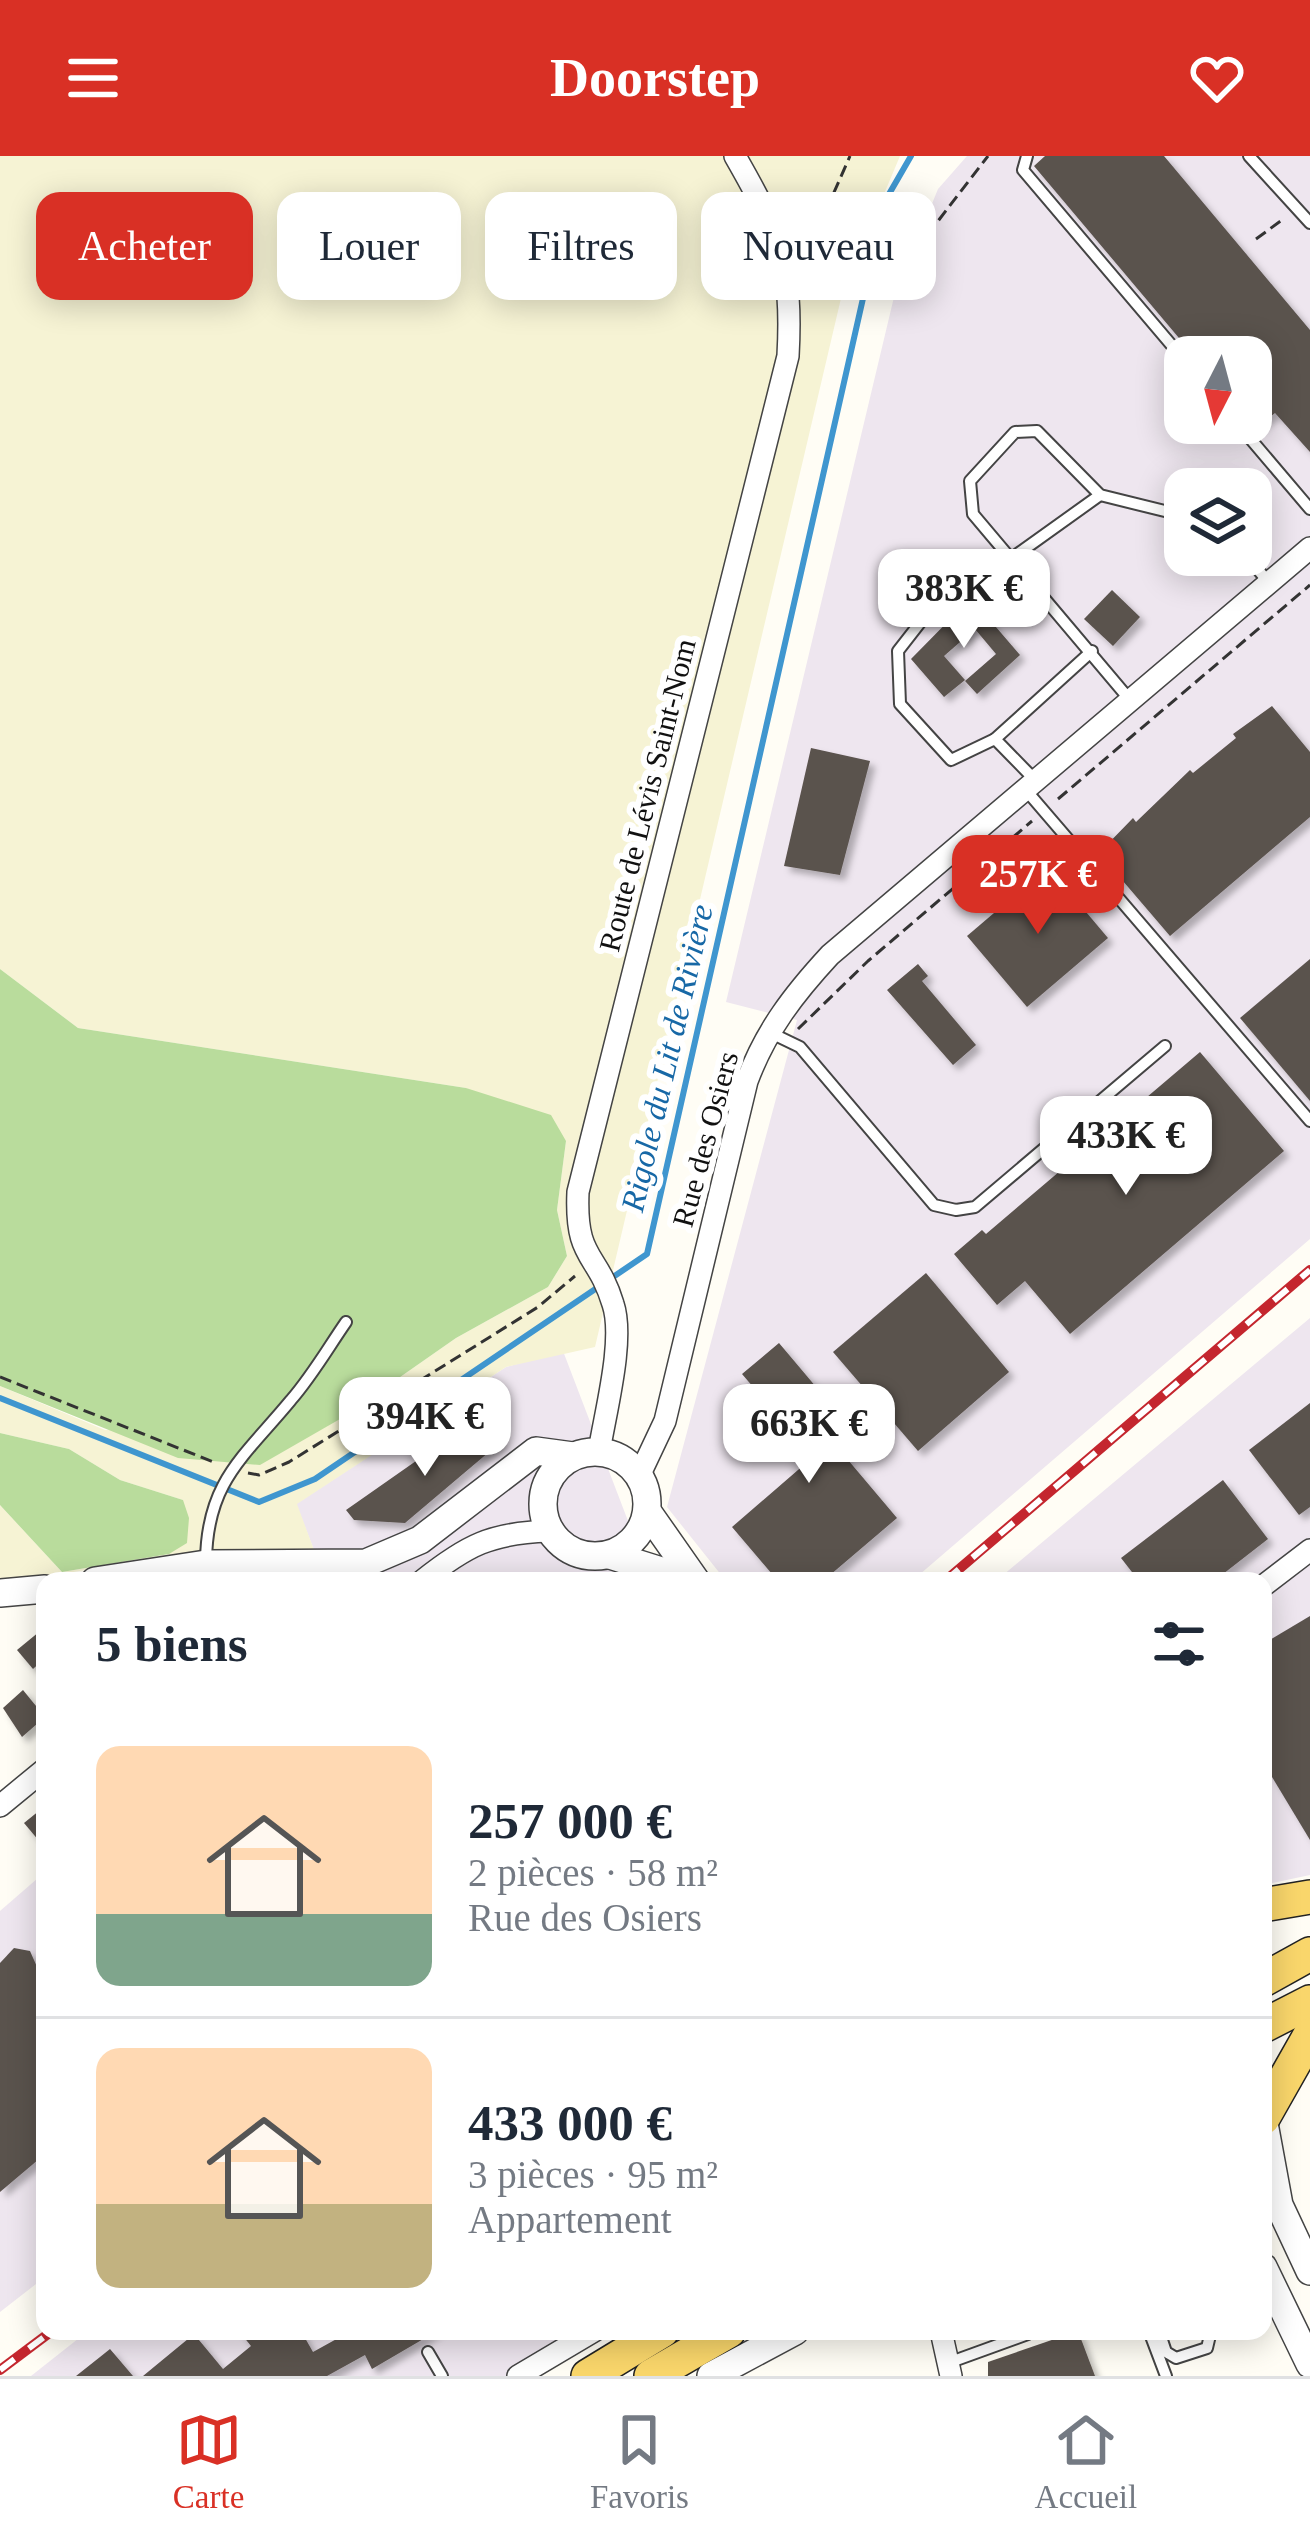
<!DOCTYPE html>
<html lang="fr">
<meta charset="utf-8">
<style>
:root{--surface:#fff;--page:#f6f6f7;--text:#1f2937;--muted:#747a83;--line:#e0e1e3;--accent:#d93025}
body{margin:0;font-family:"Times New Roman",serif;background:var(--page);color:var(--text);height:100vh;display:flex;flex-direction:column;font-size:45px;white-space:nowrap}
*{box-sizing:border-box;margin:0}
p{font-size:39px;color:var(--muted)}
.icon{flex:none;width:66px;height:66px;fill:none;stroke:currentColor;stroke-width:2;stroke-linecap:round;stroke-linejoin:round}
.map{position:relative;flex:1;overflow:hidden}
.drawer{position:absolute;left:36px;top:1416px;width:1236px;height:768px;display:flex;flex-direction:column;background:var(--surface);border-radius:24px;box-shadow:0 6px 30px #0003}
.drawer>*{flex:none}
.banner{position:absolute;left:36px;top:36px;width:1239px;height:108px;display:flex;gap:24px}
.needle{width:78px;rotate:186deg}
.tools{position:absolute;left:1164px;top:180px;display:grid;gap:24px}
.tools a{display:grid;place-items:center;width:108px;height:108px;border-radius:24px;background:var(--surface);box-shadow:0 6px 30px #0003;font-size:60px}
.price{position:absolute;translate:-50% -102px;padding:0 27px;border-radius:24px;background:#fff;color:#222;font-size:39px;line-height:78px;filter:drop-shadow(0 3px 6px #0008)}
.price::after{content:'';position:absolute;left:50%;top:72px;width:36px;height:27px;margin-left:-18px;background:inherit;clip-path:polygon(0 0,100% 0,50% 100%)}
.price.active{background:var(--accent);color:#fff}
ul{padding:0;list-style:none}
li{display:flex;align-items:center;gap:36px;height:300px;padding:0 60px}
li+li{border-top:3px solid var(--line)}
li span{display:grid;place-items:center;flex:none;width:336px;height:240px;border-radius:24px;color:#555}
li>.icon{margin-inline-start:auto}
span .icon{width:144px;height:144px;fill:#fffc;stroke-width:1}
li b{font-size:51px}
h2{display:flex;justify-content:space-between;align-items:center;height:144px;padding:0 60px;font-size:51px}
.pill{padding:0 42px;border-radius:24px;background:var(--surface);box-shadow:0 6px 30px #0003;font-size:42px;line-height:108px}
.pill.active{background:var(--accent);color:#fff}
header{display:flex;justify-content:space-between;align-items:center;height:156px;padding:0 60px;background:var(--accent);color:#fff;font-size:54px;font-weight:700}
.tabs{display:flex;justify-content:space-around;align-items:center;height:168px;border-top:3px solid var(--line);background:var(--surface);font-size:33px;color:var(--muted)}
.tabs a{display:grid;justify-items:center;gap:6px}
.tabs .active{color:var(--accent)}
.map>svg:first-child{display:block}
</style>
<header><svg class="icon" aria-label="menu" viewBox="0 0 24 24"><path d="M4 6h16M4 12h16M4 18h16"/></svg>Doorstep<svg class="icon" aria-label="heart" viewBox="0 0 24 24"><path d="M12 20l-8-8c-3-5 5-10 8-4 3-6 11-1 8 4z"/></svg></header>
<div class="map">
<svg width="1310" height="2220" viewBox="0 0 1310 2220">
<defs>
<filter id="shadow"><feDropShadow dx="5.5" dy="5.5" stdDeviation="3" flood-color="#0004"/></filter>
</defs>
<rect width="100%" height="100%" fill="#fffdf5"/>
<g fill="#eee6ef" fill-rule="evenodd">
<path d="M967,0H1310V1083L912,1425H726L667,1351L797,864L726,846L894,141L938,33ZM1185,201H1251V267H1185ZM1185,333H1251V399H1185Z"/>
<path d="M1310,1162V1719L1263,1729V1425H996Z"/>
<path d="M563,1195L651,1425H280L314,1394L296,1348L506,1211Z"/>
<path d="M45,1716V2121L0,2156V1755Z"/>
<path d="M88,2175H615L540,2220H31Z"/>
</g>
<path fill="#f6f3d4" d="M0,0H900L842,138L595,1191L506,1211L297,1348L314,1394L192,1396L32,1423H0V1349L62,1416L169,1398L183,1344L120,1324L69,1293L0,1277V1230L105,1274L340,1263L456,1182L548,1131L567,1100L557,1054L566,985L466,932L78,872L0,813Z"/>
<g fill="#b9dc9c">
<path d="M0,813L78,872L466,932L551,959L566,985L557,1054L567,1100L548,1131L456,1182L340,1263L260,1309L178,1302L0,1230Z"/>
<path d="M0,1277L69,1293L120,1324L183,1344L189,1362L187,1387L169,1398L62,1416L0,1349Z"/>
</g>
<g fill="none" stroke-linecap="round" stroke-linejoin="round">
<path stroke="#3f96cf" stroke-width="6" d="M0,1242L259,1346L315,1323L647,1098L885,45L911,0"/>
</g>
<g fill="#5a524d" filter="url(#shadow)">
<path d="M1045,0H1164L1310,174V296L1275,257L1255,273L1251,201H1195L1034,10Z"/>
<path d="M1112,434L1140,461L1113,490L1084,463Z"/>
<path d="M971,442L1020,499L977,538L965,525L996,498L975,473L944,500L965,524L944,541L911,503Z"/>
<path d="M1272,550L1310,596V661L1170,780L1099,697L1133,662L1136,666L1190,614L1193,617L1236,582L1233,578Z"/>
<path d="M811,592L870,605L840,719L784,710Z"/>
<path d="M1048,711L1108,782L1027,851L967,780Z"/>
<path d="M1310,803V945L1240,862Z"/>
<path d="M918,808L928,820L922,825L976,889L953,909L887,834Z"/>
<path d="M1200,896L1284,995L1070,1178L1025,1125L997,1149L954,1098L982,1074L986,1078Z"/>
<path d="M926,1117L1009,1216L918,1295L833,1196Z"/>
<path d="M779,1187L838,1257L821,1272L897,1362L823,1425H778L732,1371L813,1301L742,1218Z"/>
<path d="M1310,1247V1351L1299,1359L1249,1294Z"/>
<path d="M482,1263L502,1285L405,1367L354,1364L346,1354L436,1291L442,1297Z"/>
<path d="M1223,1324L1268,1383L1214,1425H1139L1121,1402Z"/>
<path d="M1310,1460V1684L1263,1606V1488Z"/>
<path d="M45,1471V1502L33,1513L17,1494Z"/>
<path d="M23,1534L45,1561L22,1581L3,1552Z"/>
<path d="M45,1650V1692L24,1667Z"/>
<path d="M14,1792L30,1795L45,1829V1998L0,2036V1807Z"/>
<path d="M239,2175H301L313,2196L351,2175H437L372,2213L365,2199L327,2220H143L194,2178L223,2213L251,2190Z"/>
<path d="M1078,2175L1095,2220H988V2206Z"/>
<path d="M110,2193L133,2220H76L100,2201Z"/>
</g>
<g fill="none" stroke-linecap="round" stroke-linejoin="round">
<g stroke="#444" stroke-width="14">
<g id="service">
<path d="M1027,0L1023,14L1185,205"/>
<path d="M1249,0L1310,67"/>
<path d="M1237,267L1310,353"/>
<path d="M1246,399L1269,427"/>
<path d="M1130,544L973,358L970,325L1015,276L1037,275L1100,339L1185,360"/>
<path d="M995,583L1092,495"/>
<path d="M1035,624L995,583L951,604L900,548L898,495L944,436L1012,402L1100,339"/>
<path d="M1025,633L1310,965"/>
<path d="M771,877L800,891L934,1049L956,1054L975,1051L1165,890"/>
<path d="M206,1405C207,1325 244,1301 291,1244C312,1220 328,1192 346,1166"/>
<path d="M1149,2175L1166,2220"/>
<path d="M1159,2175L1166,2196L1176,2202L1207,2192L1211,2175"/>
<path d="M428,2196L442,2220"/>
<path d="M948,2207L1028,2178"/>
</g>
</g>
<g stroke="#444" stroke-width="24">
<g id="minor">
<path d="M599,1296C605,1257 625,1184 613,1148C597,1095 575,1105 578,1036L788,200C793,109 779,77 735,0"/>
<path d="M639,1320L665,1265L747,925C766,874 794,838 830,799L1310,392"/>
<path d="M422,1425C467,1389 491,1377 549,1375"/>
<path d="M1263,1430L1310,1394"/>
<path d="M0,1650L45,1613"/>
<path d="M941,2175L951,2220"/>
<path d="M518,2220L594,2175"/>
</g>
</g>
<g stroke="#444" stroke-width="30">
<g id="tertiary">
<circle cx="595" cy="1348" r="52"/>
<path d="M647,1355L696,1425"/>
<path d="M610,1399L693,1425"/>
<path d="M95,1425L206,1408L366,1407L420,1384L536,1295L573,1300"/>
<path d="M0,1437L45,1433"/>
<path d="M1263,1962L1279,2049L1310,2115"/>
<path d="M1263,2111L1310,2208"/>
<path d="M711,2220L795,2175"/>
</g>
</g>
<g stroke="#222" stroke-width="36">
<g id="primary">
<path d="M1263,1749L1310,1741"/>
<path d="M1263,1824L1310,1798"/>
<path d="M1263,1870L1310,1846"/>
<path d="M1263,1962L1310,1879"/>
<path d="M588,2220L662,2175"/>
<path d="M651,2220L729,2175"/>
</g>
</g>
<g stroke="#333" stroke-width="3" stroke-dasharray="12 6" stroke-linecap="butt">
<path d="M824,59L925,82L988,0"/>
<path d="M797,72L824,59L850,0"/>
<path d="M1256,83L1282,64"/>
<path d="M1058,643L1310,429"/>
<path d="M798,873L868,805L1032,665"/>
<path d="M0,1221L216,1307"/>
<path d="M248,1317L259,1319L289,1306L538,1151L575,1120"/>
</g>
<use href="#service" stroke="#fff" stroke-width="10"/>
<use href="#minor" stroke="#fff" stroke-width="21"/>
<use href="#tertiary" stroke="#fff" stroke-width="27"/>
<use href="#primary" stroke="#f9d66b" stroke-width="33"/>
<g stroke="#c4262e" stroke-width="10">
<g id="rail">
<path d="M945,1425L1310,1114"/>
<path d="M0,2214L52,2175"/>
</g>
</g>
<use href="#rail" stroke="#fff" stroke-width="6" stroke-dasharray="18" stroke-linecap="butt"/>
</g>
<g text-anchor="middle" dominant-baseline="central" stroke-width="12" stroke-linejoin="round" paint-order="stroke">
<g font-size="30" fill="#111" stroke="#fff">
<text transform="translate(647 639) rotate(-76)">Route de Lévis Saint-Nom</text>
<text transform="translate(705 983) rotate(-75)">Rue des Osiers</text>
</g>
<g font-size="33" font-style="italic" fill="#1768a6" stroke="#fff">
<text transform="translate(667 902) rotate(-77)">Rigole du Lit de Rivière</text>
</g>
</g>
</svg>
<div class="tools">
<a><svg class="needle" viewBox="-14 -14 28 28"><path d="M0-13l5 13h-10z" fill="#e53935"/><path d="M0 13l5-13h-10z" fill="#747a83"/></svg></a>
<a><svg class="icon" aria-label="layers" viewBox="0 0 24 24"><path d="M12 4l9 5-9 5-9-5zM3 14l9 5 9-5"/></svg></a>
</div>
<b class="price" style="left:964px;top:495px">383K €</b>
<b class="price active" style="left:1038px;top:781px">257K €</b>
<b class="price" style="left:1126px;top:1042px">433K €</b>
<b class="price" style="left:425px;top:1323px">394K €</b>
<b class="price" style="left:809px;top:1330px">663K €</b>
<div class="banner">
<a class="pill active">Acheter</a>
<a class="pill">Louer</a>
<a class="pill">Filtres</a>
<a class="pill">Nouveau</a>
</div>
<section class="drawer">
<h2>5 biens<svg class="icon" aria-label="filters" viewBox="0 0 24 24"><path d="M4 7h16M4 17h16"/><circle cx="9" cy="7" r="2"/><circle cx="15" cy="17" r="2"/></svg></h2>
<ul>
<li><span style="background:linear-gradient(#ffd9b3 70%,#7fa58c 0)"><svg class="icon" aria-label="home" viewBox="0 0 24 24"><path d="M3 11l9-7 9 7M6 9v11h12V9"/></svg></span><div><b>257 000 €</b><p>2 pièces · 58 m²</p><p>Rue des Osiers</p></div></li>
<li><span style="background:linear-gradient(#ffd9b3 65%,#c2b280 0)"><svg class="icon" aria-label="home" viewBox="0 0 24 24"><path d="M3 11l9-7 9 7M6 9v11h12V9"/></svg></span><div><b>433 000 €</b><p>3 pièces · 95 m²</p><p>Appartement</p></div></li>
</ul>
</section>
</div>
<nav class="tabs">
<a class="active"><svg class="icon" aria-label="map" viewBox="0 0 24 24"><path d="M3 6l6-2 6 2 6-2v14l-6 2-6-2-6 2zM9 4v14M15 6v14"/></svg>Carte</a>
<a><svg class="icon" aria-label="saved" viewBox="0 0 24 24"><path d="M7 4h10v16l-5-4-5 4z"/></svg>Favoris</a>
<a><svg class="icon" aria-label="home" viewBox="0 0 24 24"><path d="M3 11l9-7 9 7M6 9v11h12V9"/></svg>Accueil</a>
</nav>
